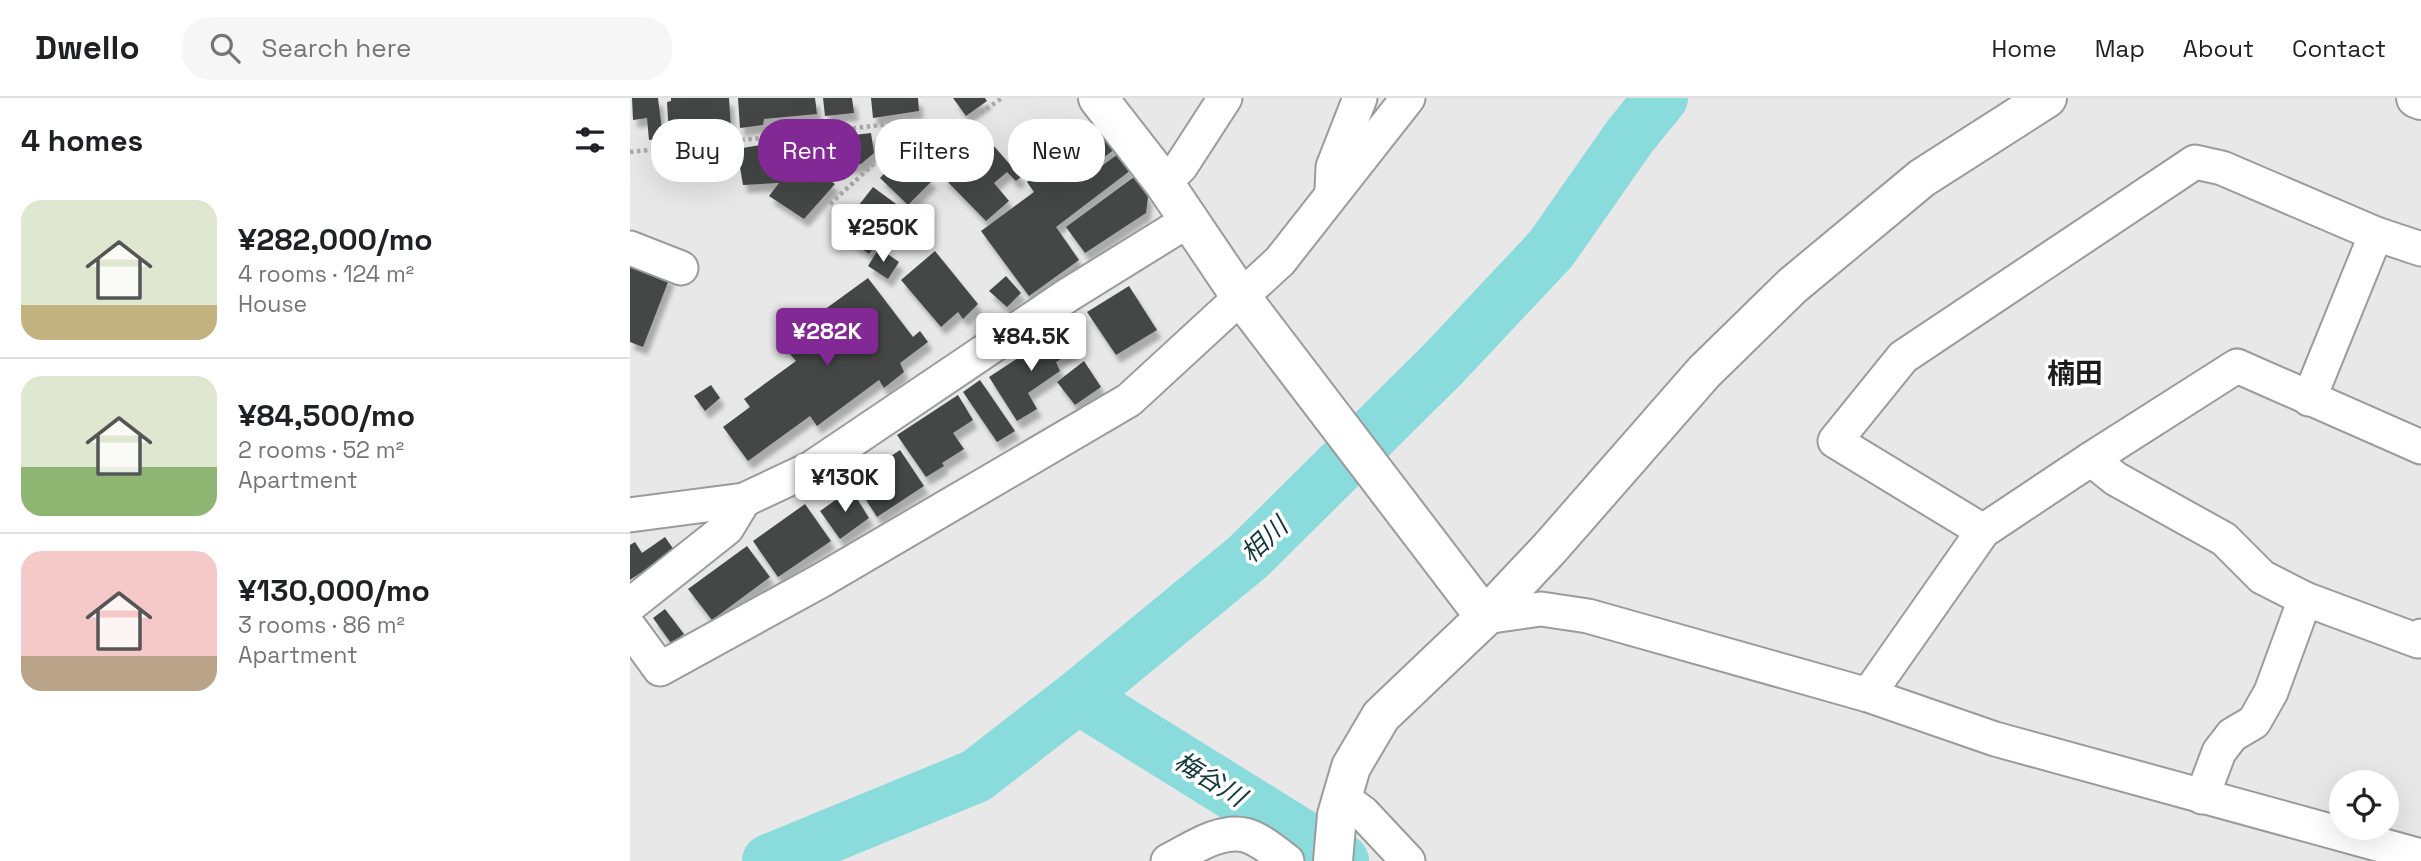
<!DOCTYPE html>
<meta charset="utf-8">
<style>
:root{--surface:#fff;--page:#f6f6f6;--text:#202124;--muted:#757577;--line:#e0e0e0;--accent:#822996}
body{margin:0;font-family:"Space Grotesk","Noto Sans JP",sans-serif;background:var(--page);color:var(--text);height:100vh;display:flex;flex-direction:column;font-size:26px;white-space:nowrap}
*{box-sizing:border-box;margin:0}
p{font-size:23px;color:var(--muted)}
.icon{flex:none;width:38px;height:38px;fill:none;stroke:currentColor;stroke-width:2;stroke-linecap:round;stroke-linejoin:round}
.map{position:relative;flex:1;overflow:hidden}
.drawer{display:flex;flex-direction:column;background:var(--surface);width:630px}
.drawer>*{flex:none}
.top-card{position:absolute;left:21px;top:21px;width:665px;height:63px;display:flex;gap:14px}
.tools{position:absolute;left:1699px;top:672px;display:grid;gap:14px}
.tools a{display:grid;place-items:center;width:70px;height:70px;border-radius:50%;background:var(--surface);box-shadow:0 7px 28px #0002;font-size:35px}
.price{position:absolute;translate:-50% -60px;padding:0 16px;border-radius:7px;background:#fff;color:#222;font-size:23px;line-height:46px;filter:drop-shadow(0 2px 4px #0008)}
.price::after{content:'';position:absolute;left:50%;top:42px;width:21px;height:16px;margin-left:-10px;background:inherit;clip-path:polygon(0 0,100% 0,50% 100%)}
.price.active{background:var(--accent);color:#fff}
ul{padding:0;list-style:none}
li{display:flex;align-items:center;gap:21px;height:175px;padding:0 21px}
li+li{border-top:2px solid var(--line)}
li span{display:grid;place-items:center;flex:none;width:196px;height:140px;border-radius:21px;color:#555}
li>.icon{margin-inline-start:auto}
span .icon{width:84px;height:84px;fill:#fffc;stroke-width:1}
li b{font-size:30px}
h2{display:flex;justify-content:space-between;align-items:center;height:84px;padding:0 21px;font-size:30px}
.pill{padding:0 24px;border-radius:28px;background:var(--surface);box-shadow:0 7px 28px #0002;font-size:24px;line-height:63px}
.pill.active{background:var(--accent);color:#fff}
header{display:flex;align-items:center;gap:42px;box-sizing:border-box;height:98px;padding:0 35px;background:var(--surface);border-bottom:2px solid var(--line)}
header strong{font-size:33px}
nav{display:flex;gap:38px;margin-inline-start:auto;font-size:24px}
.search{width:490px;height:63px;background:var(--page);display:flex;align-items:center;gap:18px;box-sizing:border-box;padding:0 24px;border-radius:28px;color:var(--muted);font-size:26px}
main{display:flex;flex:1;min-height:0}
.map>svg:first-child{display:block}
</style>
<header>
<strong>Dwello</strong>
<div class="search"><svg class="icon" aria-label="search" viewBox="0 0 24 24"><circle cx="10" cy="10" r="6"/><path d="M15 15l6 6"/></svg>Search here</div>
<nav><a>Home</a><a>Map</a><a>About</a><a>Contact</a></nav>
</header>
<main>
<section class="drawer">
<h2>4 homes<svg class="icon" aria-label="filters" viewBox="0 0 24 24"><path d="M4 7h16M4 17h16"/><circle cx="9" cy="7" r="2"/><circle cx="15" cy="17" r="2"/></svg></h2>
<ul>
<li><span style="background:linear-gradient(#dfe7d0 75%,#c2b280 0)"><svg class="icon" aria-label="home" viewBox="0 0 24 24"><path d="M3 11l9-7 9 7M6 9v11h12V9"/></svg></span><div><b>¥282,000/mo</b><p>4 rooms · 124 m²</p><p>House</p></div></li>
<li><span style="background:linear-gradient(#dfe7d0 65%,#8fb573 0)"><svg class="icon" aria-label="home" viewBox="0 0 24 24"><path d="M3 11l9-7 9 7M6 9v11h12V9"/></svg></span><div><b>¥84,500/mo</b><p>2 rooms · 52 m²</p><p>Apartment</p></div></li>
<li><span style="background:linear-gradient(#f6c9c9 75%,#b9a48a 0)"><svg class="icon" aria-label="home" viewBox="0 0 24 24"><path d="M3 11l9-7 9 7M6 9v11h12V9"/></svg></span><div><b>¥130,000/mo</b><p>3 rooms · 86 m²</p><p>Apartment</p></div></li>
</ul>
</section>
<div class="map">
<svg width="1791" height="763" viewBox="0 0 1791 763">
<defs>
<filter id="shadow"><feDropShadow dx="4.5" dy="8" stdDeviation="2" flood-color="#0004"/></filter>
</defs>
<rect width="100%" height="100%" fill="#e8e8e9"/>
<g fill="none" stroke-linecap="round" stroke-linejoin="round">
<g stroke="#89dbdc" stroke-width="54">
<path d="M448,599L712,763"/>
<path d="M139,763L346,678L448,599L618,459L813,266L921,151L1000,38L1031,0"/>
</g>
</g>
<g fill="#454646" filter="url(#shadow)">
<path d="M2,0H28L33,40L19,42L17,20L3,22Z"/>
<path d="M41,0H99L101,31L81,35L80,28L54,29V37L39,39L37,4L41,3Z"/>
<path d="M108,0H185L187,16L134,21L133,27L110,30Z"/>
<path d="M193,0H222L224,15L195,18Z"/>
<path d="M241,0H288L289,13L243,20Z"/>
<path d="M323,0H355L357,3L336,18Z"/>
<path d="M466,27L485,51L458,71L439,45Z"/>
<path d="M241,35L244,55L231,66L196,71V61L184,62L182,42Z"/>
<path d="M355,38L391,79L386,83L377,74L364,85L379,103L356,123L313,79L325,67L321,63L332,53L335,56Z"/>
<path d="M136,46V52L145,53L146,68L162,67L171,54L177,59L174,64L205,86L174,121L139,98L149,85L113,87L107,51Z"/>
<path d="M274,54L302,83L278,107L250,80Z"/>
<path d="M438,54L458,78L488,56L501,72L426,129L449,162L399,198L351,133L404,94L397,84Z"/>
<path d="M504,79L518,99L516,115L455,155L436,129Z"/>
<path d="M243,89L273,111L239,156L215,138L225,125L218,121Z"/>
<path d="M278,113L299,133L292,142L272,122Z"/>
<path d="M249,150L269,164L258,181L238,168Z"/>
<path d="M305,153L348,206L333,221L328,214L311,229L271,182Z"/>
<path d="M0,163L40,179L13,249L0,244Z"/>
<path d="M376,178L391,195L377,209L359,193Z"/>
<path d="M238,180L283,239L290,233L298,244L270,265L274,274L254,290L249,282L187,328L180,318L118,363L93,329L120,309L114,301L166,263L150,244Z"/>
<path d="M499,188L527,232L486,257L457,214Z"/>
<path d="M434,230L448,250L426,264L430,273L398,295L407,311L387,323L359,279Z"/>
<path d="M454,263L471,289L445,307L427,284Z"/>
<path d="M350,282L385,333L367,344L333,294Z"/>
<path d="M81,287L90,300L75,313L64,298Z"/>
<path d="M328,297L343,322L323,335L334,351L312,365L314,368L296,379L267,337Z"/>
<path d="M270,352L294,388L247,419L224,383Z"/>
<path d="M227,364L231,372L222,377L217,369Z"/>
<path d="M221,391L239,420L210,441L190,413Z"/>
<path d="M175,406L201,443L148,479L123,443Z"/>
<path d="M35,439L44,452L0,482V447L5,444L12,455Z"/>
<path d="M117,448L140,479L82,522L58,491Z"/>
<path d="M35,511L54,536L41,545L23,520Z"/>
</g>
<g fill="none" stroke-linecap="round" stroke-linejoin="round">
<g stroke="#9a9b9c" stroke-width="37">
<g id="street">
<path d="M534,85L551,68L595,0"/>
<path d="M702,92L703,69L730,0"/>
<path d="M0,150L51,170"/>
<path d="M1679,301L1746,136"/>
<path d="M1461,361L1486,381L1594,441L1632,479L1675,501L1788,543L1791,538"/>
<path d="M0,417L114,402L180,371L438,197L559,122"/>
<path d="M1353,433L1205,343L1273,259L1565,64L1592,70L1746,136L1791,151"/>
<path d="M0,507L97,430L114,402"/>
<path d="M855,519L911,511L958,518L1238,597L1365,641L1791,758"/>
<path d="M0,530L30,571L192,482L499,302L650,163L778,0"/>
<path d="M1238,597L1353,433L1461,361L1607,268L1791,349"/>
<path d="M1572,699L1589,654L1602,637L1624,624L1641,594L1675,501"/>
<path d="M713,700L733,715L778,763"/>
<path d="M538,763C560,752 589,731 615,737C630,741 645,754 657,763"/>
</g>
</g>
<g stroke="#9a9b9c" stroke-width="42">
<g id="secondary">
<path d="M468,0L534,85L611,199L855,519"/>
<path d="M1786,0L1791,2"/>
<path d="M703,763L707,717L721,669L751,618L855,519L920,450L1074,274L1162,188L1292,80L1417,0"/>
</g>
</g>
<g stroke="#ababac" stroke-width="4.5" stroke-dasharray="3.5 3.5" stroke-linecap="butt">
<path d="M0,54L262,26L272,40L291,56L372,0"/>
<path d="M200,106L272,40"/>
</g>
<use href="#street" stroke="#fff" stroke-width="33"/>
<use href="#secondary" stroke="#fff" stroke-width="38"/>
</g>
<g text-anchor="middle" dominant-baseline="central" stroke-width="7" stroke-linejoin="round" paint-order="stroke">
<g font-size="26" font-style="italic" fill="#123a3b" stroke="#fff">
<text transform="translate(634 442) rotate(-43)">相川</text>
<text transform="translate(580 681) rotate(32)">梅谷川</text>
</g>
<g font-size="28" font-weight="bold" fill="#1d1d1e" stroke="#fff">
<text x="1445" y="275">楠田</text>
</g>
</g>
</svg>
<div class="tools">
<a><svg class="icon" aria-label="locate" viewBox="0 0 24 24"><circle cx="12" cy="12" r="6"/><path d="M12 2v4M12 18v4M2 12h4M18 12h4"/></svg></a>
</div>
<b class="price" style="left:253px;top:166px">¥250K</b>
<b class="price active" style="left:197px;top:270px">¥282K</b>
<b class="price" style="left:401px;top:275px">¥84.5K</b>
<b class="price" style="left:215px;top:416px">¥130K</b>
<div class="top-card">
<a class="pill">Buy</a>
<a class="pill active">Rent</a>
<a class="pill">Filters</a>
<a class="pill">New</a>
</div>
</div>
</main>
